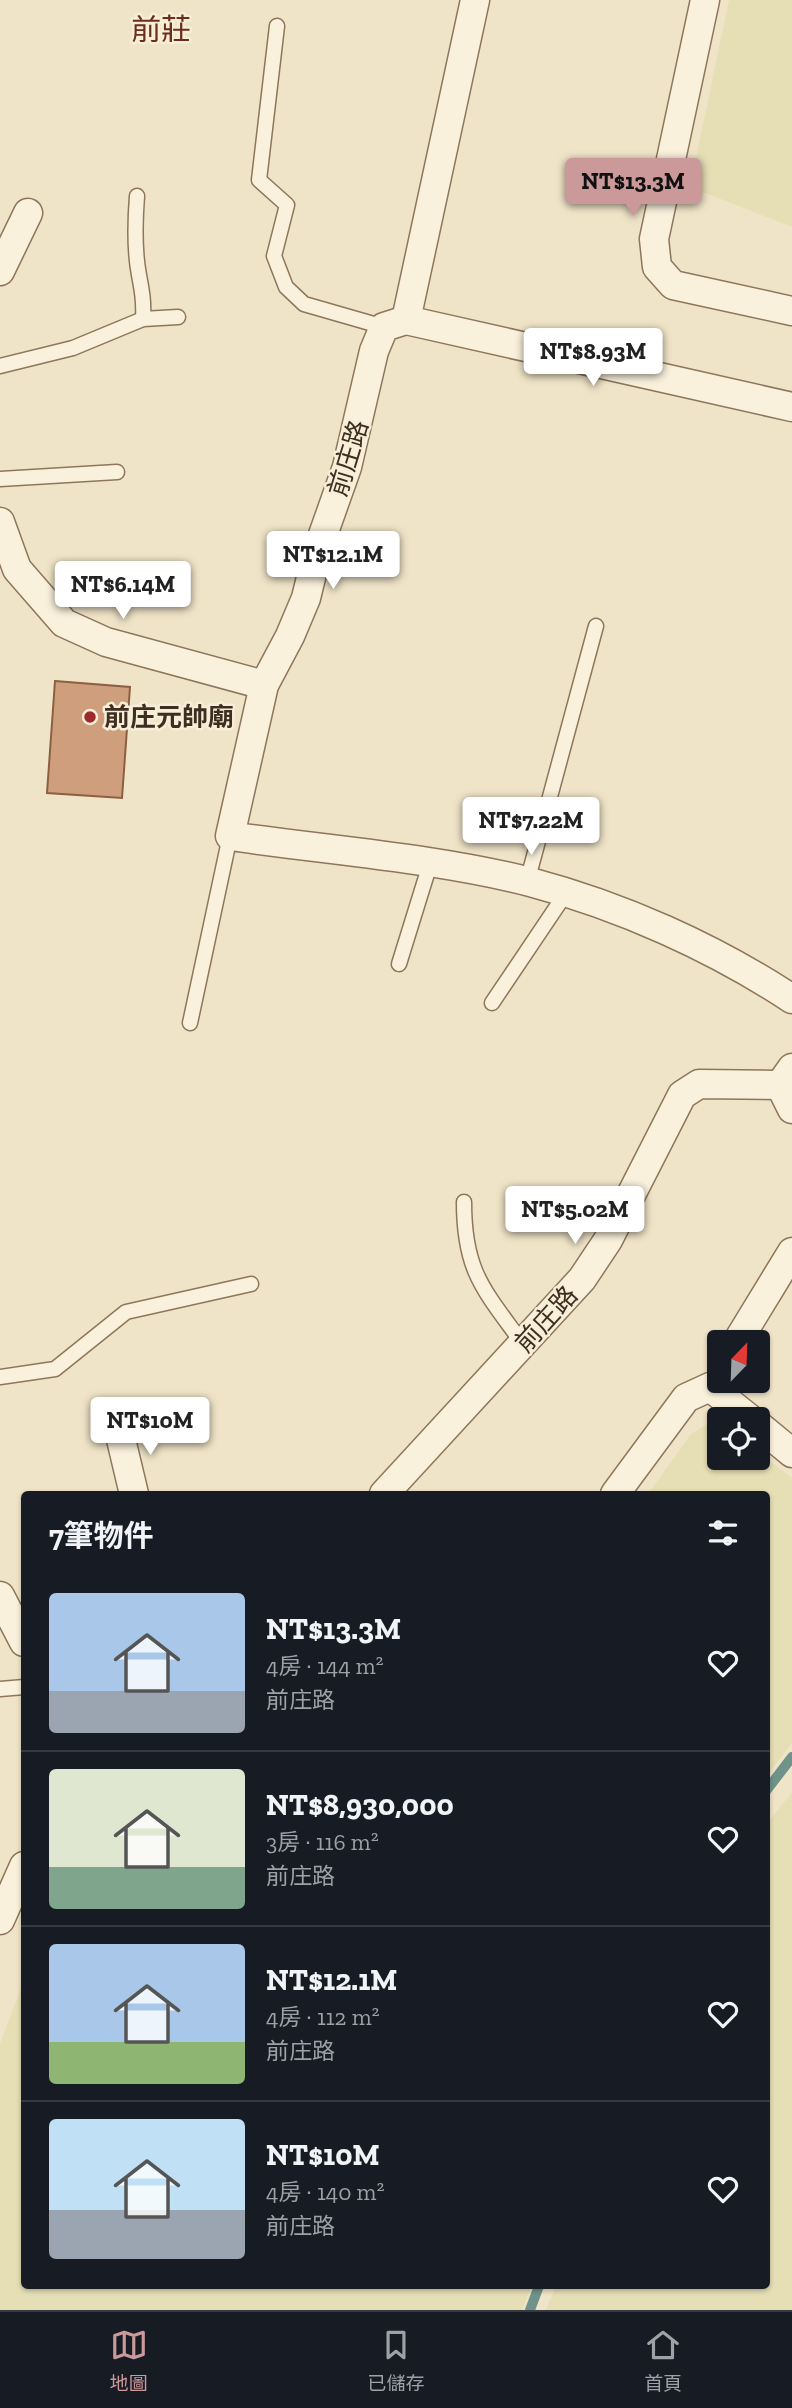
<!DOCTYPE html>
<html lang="zh-TW">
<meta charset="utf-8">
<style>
:root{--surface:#171b24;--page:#20242c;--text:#f1f3f6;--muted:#9ea1a6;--line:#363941;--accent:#cc999b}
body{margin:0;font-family:"Zilla Slab","Noto Sans TC",serif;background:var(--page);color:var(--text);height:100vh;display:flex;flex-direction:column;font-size:26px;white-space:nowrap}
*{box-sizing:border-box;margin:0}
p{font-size:23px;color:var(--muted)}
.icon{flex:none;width:38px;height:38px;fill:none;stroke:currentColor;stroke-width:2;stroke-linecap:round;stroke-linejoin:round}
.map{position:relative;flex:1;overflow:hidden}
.panel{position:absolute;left:21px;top:1491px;width:749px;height:798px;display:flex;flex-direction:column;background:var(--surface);border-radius:7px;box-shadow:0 2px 5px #0004}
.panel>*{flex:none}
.needle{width:46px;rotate:23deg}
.buttons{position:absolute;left:707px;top:1330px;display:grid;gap:14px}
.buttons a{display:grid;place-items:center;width:63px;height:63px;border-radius:7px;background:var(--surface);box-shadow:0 2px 5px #0004;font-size:35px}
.price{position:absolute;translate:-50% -60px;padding:0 16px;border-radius:7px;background:#fff;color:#222;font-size:23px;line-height:46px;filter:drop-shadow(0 2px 4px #0008)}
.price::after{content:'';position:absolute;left:50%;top:42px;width:21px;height:16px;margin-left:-10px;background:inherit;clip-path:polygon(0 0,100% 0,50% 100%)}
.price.active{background:var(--accent);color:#111}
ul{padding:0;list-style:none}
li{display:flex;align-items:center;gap:21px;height:175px;padding:0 28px}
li+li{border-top:2px solid var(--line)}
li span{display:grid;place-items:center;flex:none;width:196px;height:140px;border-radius:7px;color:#555}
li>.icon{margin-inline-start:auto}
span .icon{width:84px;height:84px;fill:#fffc;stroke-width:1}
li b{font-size:30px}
h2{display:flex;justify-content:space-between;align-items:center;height:84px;padding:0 28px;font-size:30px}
.tabs{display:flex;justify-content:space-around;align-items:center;height:98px;border-top:2px solid var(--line);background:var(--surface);font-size:19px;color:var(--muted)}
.tabs a{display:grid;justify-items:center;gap:4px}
.tabs .active{color:var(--accent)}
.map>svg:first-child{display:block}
</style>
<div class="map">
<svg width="792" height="2310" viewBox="0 0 792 2310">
<rect width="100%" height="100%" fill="#f0e4c8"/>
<g fill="#e6deb5">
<path d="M729,0H792V227L690,187Z"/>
<path d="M709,1423L719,1427V1458H758V1452L792,1478V1743L767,1776L766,1494H648L691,1434Z"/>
<path d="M792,1792V2310H546L556,2286H766L767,1824Z"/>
<path d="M24,1981V2286H532L522,2310H0V2044Z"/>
</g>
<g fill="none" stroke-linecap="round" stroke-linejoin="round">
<g stroke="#6f938a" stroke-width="10">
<path d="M766,1791L792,1757"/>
<path d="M530,2310L539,2286"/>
</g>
</g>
<path fill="#cf9f7d" stroke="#8d5f41" stroke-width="2" d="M55,681L130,687L122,798L47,793Z"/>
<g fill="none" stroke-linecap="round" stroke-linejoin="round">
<g stroke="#8d765c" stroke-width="17">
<g id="lane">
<path d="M277,26L259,180L287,205L274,256L286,287L304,304L384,327"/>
<path d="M137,196C135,222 134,249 139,275C142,291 144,302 143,319"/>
<path d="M0,366L73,348L143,319L178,317"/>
<path d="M0,479L117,472"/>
<path d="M527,882L596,626"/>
<path d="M399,964L430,864"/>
<path d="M492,1003L566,893"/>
<path d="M190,1023L230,836"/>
<path d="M464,1202C464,1272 484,1290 523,1344"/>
<path d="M0,1377L55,1369L126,1312L251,1284"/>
<path d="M0,1689L24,1687"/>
</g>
</g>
<g stroke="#8d765c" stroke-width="31">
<g id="street">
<path d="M705,0L654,239L657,267L673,285L792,311"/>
<path d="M0,271L28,213"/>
<path d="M406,320L475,0"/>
<path d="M792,407L406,320L384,327L374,351L347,467L318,549L306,598L290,636L264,685L230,836C326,850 437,858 530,882C621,906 713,947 792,999"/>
<path d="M0,522L17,569L64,623L106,642L264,685"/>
<path d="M792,1068L780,1085L792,1109"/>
<path d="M737,1342L792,1252"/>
<path d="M758,1425L792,1453"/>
<path d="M119,1431L134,1494"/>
<path d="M384,1494L582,1279L608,1240L682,1095L699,1084L780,1085"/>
<path d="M615,1494L686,1398L710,1387L750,1419"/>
<path d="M0,1596L24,1642"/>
<path d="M0,1920L24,1866"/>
</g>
</g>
<use href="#lane" stroke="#faf1dc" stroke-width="14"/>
<use href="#street" stroke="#faf1dc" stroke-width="28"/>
</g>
<circle fill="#9e2a2b" stroke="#f7eed8" stroke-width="2.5" cx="90" cy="717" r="7"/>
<g text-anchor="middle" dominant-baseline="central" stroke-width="5" stroke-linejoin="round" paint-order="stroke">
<g font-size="26" fill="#3d2e20" stroke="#f7eed8">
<text transform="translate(348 458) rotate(-73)">前庄路</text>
<text transform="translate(546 1319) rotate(-48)">前庄路</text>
</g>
<g font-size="26" font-weight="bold" fill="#3d2e20" stroke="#f7eed8" text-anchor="start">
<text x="104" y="717">前庄元帥廟</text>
</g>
<g font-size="30" fill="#6b2e1e" stroke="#f7eed8">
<text x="161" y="30">前莊</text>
</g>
</g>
</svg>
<div class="buttons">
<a><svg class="needle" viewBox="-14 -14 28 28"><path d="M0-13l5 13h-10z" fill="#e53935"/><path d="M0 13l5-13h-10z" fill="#9ea1a6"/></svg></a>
<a><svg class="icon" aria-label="locate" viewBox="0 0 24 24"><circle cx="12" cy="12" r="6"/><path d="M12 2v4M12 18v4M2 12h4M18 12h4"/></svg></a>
</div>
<b class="price active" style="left:633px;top:218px">NT$13.3M</b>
<b class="price" style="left:593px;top:388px">NT$8.93M</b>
<b class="price" style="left:333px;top:591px">NT$12.1M</b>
<b class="price" style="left:123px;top:621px">NT$6.14M</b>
<b class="price" style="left:531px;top:857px">NT$7.22M</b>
<b class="price" style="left:575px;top:1246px">NT$5.02M</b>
<b class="price" style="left:150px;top:1457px">NT$10M</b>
<section class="panel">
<h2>7筆物件<svg class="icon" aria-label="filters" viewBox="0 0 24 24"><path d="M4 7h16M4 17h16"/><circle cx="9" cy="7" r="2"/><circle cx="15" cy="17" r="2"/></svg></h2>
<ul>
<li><span style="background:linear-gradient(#a9c7e8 70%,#9aa5b1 0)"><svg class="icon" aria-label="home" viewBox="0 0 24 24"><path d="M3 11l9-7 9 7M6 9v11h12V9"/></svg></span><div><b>NT$13.3M</b><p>4房 · 144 m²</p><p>前庄路</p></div><svg class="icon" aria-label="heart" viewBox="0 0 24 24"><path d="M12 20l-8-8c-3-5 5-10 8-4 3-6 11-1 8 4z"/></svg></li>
<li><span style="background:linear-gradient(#dfe7d0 70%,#7fa58c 0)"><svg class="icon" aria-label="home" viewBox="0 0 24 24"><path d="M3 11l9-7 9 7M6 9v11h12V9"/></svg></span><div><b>NT$8,930,000</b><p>3房 · 116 m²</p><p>前庄路</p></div><svg class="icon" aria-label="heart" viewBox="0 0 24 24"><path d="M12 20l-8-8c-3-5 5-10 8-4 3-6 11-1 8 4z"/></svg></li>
<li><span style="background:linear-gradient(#a9c7e8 70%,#8fb573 0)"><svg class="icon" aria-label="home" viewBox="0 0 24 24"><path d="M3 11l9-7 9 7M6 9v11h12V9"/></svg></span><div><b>NT$12.1M</b><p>4房 · 112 m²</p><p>前庄路</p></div><svg class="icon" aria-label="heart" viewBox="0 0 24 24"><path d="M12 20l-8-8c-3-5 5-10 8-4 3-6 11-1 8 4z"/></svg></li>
<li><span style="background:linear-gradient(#bfe0f5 65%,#9aa5b1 0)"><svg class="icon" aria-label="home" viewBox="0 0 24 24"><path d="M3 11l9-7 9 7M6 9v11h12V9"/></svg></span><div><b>NT$10M</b><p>4房 · 140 m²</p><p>前庄路</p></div><svg class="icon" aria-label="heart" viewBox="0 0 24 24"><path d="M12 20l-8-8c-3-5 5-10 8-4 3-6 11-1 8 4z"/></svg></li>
</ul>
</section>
</div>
<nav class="tabs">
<a class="active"><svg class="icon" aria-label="map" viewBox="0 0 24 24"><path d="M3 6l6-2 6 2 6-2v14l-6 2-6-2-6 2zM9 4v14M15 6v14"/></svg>地圖</a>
<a><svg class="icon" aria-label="saved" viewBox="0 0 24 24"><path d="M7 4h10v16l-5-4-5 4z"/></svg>已儲存</a>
<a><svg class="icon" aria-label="home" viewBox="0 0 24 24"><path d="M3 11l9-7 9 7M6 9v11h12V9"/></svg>首頁</a>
</nav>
